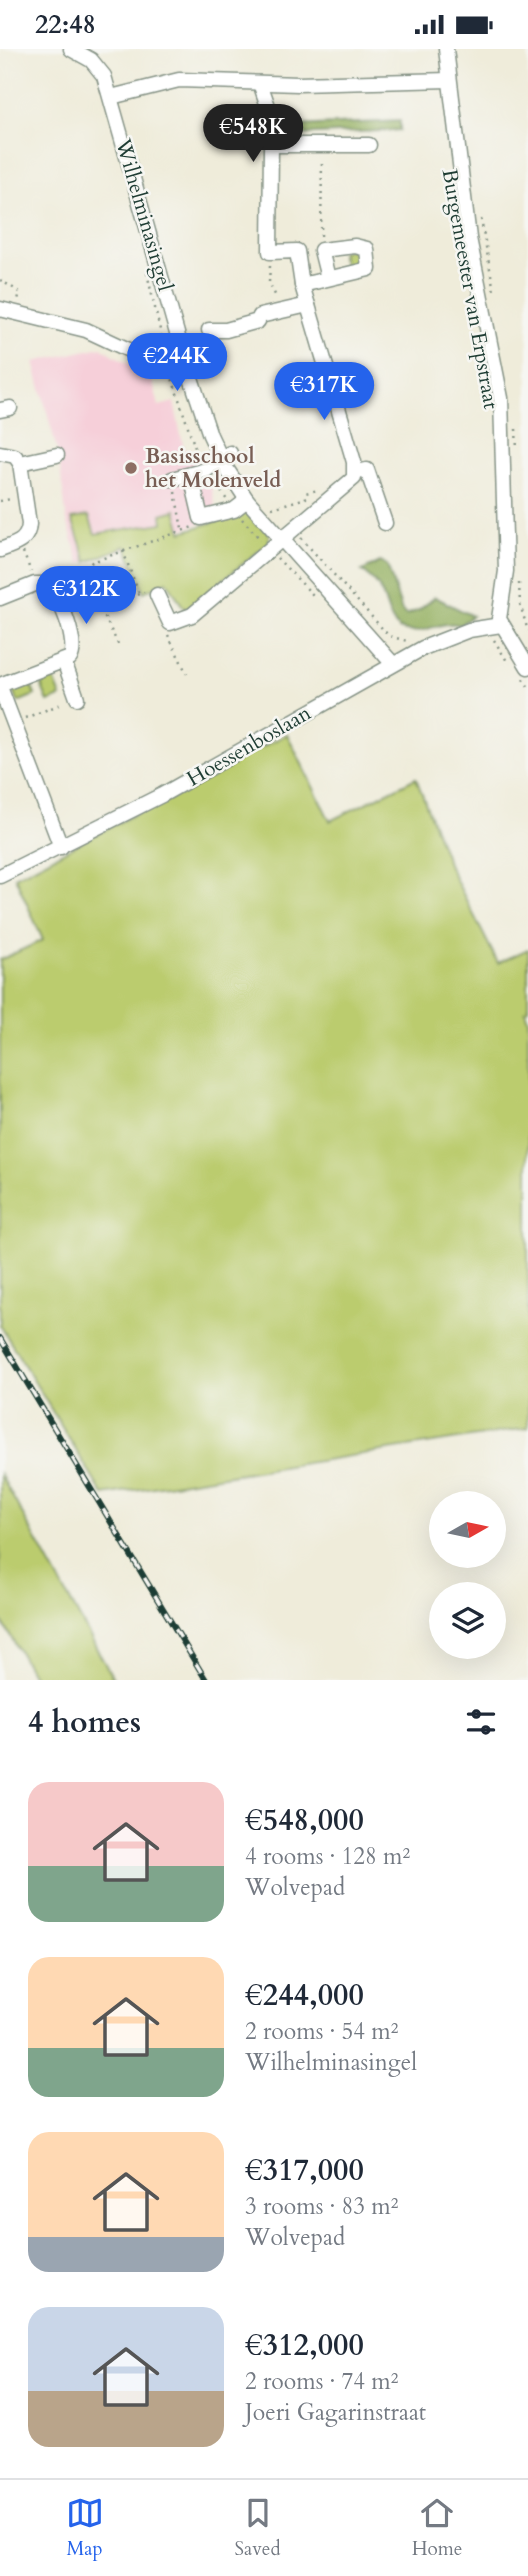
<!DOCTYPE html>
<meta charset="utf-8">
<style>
:root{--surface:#fff;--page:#f2f2f3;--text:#1f2937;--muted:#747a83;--line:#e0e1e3;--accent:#2563eb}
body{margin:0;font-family:Cardo,serif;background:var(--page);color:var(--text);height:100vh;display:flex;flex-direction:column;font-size:26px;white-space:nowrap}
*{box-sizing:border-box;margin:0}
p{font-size:23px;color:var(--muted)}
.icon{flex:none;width:38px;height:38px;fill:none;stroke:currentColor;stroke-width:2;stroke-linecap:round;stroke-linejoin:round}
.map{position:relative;height:1631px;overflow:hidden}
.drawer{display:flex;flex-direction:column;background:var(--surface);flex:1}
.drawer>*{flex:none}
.needle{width:46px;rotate:81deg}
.controls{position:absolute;left:429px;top:1442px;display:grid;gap:14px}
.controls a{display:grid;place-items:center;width:77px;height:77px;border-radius:50%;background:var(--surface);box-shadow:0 7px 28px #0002;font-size:35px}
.price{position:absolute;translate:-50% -60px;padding:0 16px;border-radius:24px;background:var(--accent);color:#fff;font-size:23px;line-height:46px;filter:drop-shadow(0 2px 4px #0008)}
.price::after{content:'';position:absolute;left:50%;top:42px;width:21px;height:16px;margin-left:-10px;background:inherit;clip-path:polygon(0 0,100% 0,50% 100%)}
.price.selected{background:#222;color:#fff}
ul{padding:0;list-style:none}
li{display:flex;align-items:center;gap:21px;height:175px;padding:0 28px}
li span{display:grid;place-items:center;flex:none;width:196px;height:140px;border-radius:21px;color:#555}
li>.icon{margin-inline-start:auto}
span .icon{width:84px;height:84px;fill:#fffc;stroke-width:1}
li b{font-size:30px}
h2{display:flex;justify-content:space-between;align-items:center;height:84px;padding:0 28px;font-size:30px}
.status{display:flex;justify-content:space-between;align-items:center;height:49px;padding:0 35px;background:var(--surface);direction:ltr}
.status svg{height:19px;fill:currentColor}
.menu{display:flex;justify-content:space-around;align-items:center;height:98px;border-top:2px solid var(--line);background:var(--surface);font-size:19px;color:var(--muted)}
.menu a{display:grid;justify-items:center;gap:4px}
.menu .selected{color:var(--accent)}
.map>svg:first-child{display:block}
</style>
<div class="status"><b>22:48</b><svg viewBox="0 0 49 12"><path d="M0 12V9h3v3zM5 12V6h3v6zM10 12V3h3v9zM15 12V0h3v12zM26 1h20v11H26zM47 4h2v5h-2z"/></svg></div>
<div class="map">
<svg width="528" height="1631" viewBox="0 0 528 1631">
<rect width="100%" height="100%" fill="#f6f6f2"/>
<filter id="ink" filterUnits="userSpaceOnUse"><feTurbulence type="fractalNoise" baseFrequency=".0143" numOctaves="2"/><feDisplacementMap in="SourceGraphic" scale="14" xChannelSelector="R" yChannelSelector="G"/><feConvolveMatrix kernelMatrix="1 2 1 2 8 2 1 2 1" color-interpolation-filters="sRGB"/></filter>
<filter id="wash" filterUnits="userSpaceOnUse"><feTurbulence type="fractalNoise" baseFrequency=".00686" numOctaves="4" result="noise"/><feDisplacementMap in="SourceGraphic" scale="28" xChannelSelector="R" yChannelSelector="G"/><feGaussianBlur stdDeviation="1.57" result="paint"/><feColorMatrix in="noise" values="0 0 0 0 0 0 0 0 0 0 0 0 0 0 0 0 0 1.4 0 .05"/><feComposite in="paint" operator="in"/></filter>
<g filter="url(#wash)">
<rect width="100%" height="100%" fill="#efecda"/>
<path fill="#f6cfd9" d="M101,298L127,314L149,319L159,357L174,353L184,401L193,400L210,433L218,468L80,515L67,472L58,405L34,313Z"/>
<g fill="#bbcc6e" stroke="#6d8451" stroke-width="2">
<path d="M357,199L365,209L359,215L344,217L341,202Z"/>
<path d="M245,458L269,484V494L185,561L167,532L144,543L126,497L87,513L72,470L89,467L95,485L163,474L162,465L176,461L182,483L236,466Z"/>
<path d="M28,630L35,646L18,653L12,638Z"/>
<path d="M54,630L61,648L48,653L41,635Z"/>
<path d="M287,685L330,772L416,729L449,817L498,914L528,900V960L525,962L528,971V1379L103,1446L0,1276V911L43,891L15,828Z"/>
<path d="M0,1425L114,1631H35L0,1568Z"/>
</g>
<g fill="#94b061" stroke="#5a764a" stroke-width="2">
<path d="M400,72V81L275,87L274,78Z"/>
<path d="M380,513L387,516L402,562L406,566L419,561L435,548L472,567L460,576C438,570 422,589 399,580C381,562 391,541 362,522Z"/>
</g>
</g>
<g filter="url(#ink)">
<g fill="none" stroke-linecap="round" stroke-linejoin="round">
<g stroke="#879487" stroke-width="17">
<g id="minor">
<path d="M71,0L91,11L104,27L182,302L210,386L224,416L247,451L393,615"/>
<path d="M446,0L469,189L501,349L506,522L499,570L528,618"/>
<path d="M260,34L271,66V96"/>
<path d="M111,48L179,31L298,35L449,31"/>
<path d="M302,236L369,220L367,200L355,197L321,201L328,229"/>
<path d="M0,260L86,281L146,309L182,302"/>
<path d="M209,281H226L258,272L260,267L308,256"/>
<path d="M0,361L10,359"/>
<path d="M0,404L15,407L20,414L29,475C28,493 15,495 0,501"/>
<path d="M20,414L57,406"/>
<path d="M356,423L367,421L385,474"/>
<path d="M172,430L206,421L230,404"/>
<path d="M193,435L201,469L234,461L247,451"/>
<path d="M157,546L170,574L192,566L354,429V413L302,236L297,202L270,203L271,96H369"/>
<path d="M0,549L35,535H47C60,545 79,595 70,609L0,636"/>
<path d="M64,612L77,649"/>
<path d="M0,638L61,798"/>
<path d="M0,827L162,746L423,599L469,581L501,576"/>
</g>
</g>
<g stroke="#879487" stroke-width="2.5" stroke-dasharray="2 5" stroke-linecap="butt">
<path d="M481,170L494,242"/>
<path d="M321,187L322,110"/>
<path d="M270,217L269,233L277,250"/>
<path d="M147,224L163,294"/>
<path d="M0,231L20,243L18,251"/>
<path d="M168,317L199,411"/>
<path d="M516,380L517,401"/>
<path d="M213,431L227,451"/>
<path d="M175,443L182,480"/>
<path d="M0,452L11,450"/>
<path d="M272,459L306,449L305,444L318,441"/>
<path d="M242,470L261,491"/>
<path d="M301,489L389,587L407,592"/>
<path d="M123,502L139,545"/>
<path d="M23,503L31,523"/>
<path d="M277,509L315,548"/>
<path d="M60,530L86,519L92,513L193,478"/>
<path d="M519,534L520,555L528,582"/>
<path d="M168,586L187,625"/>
<path d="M494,591L507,612"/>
<path d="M118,595L101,561L144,543"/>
<path d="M523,630L528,637"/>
<path d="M25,669L64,654"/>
</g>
<use href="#minor" stroke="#fff" stroke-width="14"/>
<g stroke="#1f3d34" stroke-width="6">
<path id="rail" d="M0,1289L206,1631"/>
</g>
<use href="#rail" stroke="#f6f6f2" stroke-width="3.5" stroke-dasharray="10" stroke-linecap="butt"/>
</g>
</g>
<circle fill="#8d6e63" stroke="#f6f6f2" stroke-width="2.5" cx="131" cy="419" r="7"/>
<g text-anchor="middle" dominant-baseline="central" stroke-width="5" stroke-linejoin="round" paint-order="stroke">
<g font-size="21" fill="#1f3d34" stroke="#f6f6f2">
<text transform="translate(144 166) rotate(74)">Wilhelminasingel</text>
<text transform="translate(470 240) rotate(80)">Burgemeester van Erpstraat</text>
<text transform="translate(249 697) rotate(-30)">Hoessenboslaan</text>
</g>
<g font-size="21" font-weight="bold" fill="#785e54" stroke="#f6f6f2" text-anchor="start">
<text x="145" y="407">Basisschool<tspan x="145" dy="24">het Molenveld</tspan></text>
</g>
</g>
</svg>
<div class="controls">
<a><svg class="needle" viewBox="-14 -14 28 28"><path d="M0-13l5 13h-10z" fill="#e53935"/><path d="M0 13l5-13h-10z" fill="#747a83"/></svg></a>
<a><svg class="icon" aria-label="layers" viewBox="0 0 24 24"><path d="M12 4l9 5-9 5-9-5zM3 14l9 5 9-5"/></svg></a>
</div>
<b class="price selected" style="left:253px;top:115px">€548K</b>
<b class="price" style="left:177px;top:344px">€244K</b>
<b class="price" style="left:324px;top:373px">€317K</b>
<b class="price" style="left:86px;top:577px">€312K</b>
</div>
<section class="drawer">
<h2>4 homes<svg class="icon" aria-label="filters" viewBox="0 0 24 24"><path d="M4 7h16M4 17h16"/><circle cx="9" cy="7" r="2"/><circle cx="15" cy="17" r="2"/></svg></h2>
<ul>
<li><span style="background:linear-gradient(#f6c9c9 60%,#7fa58c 0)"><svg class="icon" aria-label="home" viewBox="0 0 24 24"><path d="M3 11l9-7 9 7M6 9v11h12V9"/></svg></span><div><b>€548,000</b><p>4 rooms · 128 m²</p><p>Wolvepad</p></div></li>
<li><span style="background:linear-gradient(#ffd9b3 65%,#7fa58c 0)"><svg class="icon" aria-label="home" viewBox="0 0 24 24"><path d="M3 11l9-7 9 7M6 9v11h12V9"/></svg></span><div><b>€244,000</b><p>2 rooms · 54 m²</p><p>Wilhelminasingel</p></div></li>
<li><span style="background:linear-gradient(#ffd9b3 75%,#9aa5b1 0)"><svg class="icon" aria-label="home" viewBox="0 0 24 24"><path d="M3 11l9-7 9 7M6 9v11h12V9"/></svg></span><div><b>€317,000</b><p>3 rooms · 83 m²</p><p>Wolvepad</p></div></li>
<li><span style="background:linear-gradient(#c9d6e8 60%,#b9a48a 0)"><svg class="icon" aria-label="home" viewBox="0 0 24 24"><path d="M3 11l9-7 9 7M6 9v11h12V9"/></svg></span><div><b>€312,000</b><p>2 rooms · 74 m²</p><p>Joeri Gagarinstraat</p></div></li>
</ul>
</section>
<nav class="menu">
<a class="selected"><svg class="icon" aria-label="map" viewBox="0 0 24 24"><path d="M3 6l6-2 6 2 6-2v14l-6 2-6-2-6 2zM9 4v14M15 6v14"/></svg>Map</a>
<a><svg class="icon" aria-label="saved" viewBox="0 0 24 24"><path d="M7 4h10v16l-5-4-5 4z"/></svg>Saved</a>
<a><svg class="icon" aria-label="home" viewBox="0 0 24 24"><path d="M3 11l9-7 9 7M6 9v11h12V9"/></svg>Home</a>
</nav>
